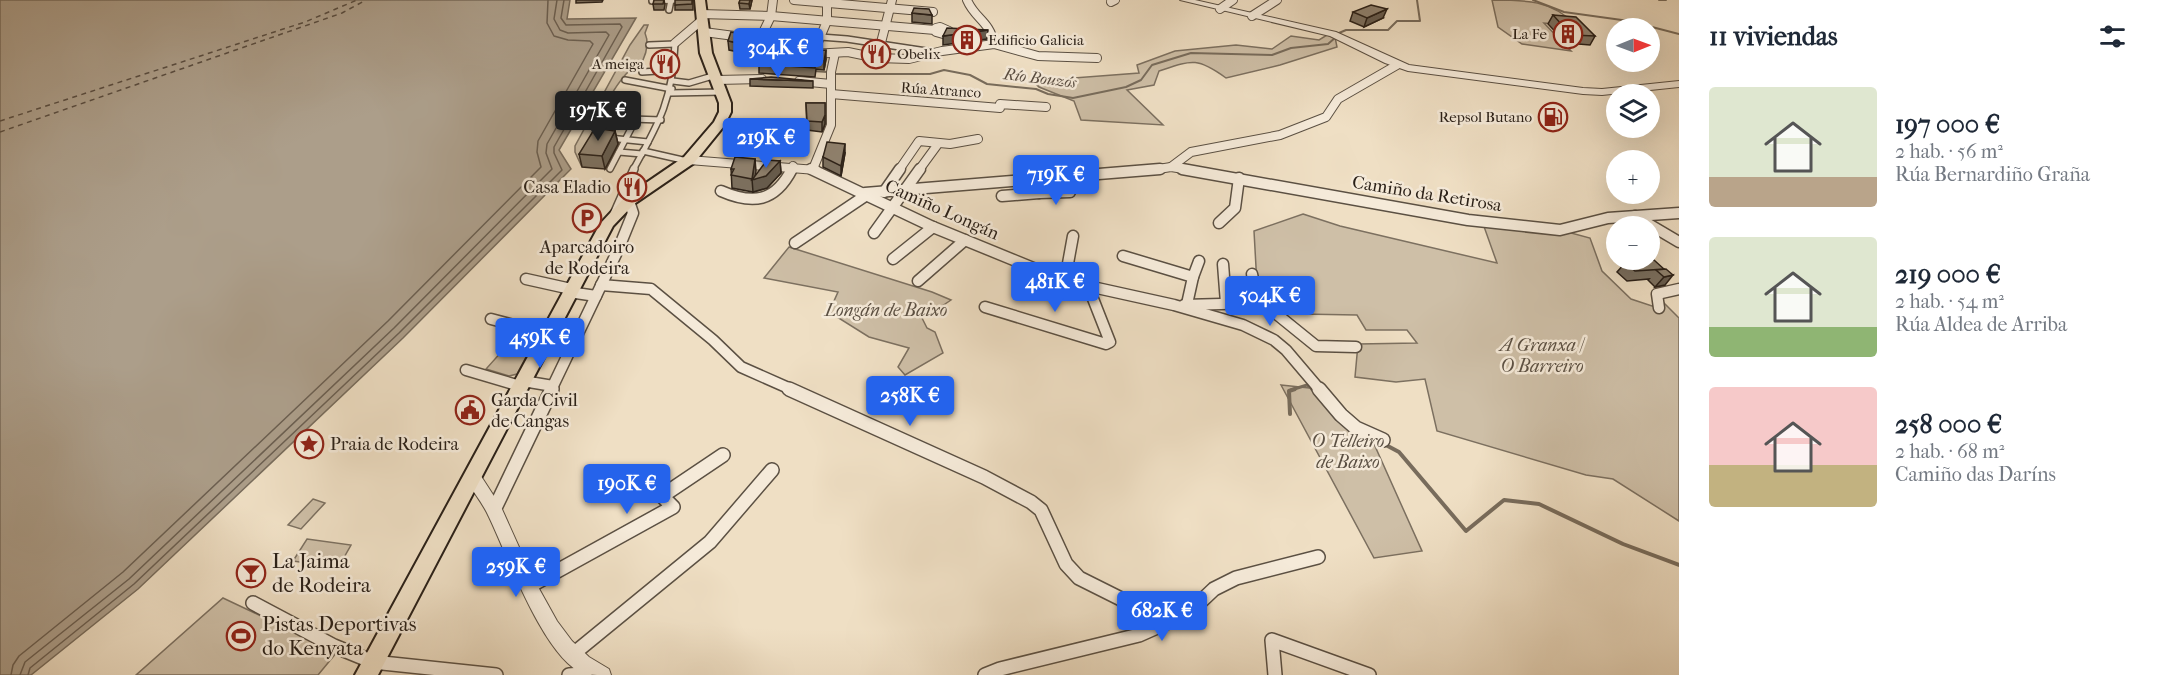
<!DOCTYPE html>
<html lang="es">
<meta charset="utf-8">
<style>
:root{--surface:#fff;--page:#f6f6f7;--text:#1f2937;--muted:#747a83;--accent:#2563eb}
body{margin:0;font-family:"IM FELL French Canon",serif;background:var(--page);color:var(--text);height:100vh;display:flex;flex-direction:column;font-size:22px;white-space:nowrap}
*{box-sizing:border-box;margin:0}
p{font-size:20px;color:var(--muted)}
.icon{flex:none;width:33px;height:33px;fill:none;stroke:currentColor;stroke-width:2;stroke-linecap:round;stroke-linejoin:round}
.map{position:relative;flex:1;overflow:hidden}
.drawer{display:flex;flex-direction:column;background:var(--surface);width:480px}
.drawer>*{flex:none}
.needle{width:39px;rotate:89deg}
.tools{position:absolute;left:1606px;top:18px;display:grid;gap:12px}
.tools a{display:grid;place-items:center;width:54px;height:54px;border-radius:50%;background:var(--surface);box-shadow:0 6px 24px #0002;font-size:30px}
.price{position:absolute;translate:-50% -51px;padding:0 14px;border-radius:6px;background:var(--accent);color:#fff;font-size:20px;line-height:39px;filter:drop-shadow(0 2px 3px #0008)}
.price::after{content:'';position:absolute;left:50%;top:36px;width:18px;height:14px;margin-left:-9px;background:inherit;clip-path:polygon(0 0,100% 0,50% 100%)}
.price.active{background:#222;color:#fff}
ul{padding:0;list-style:none}
li{display:flex;align-items:center;gap:18px;height:150px;padding:0 30px}
li span{display:grid;place-items:center;flex:none;width:168px;height:120px;border-radius:6px;color:#555}
li>.icon{margin-inline-start:auto}
span .icon{width:72px;height:72px;fill:#fffc;stroke-width:1}
li b{font-size:26px}
h2{display:flex;justify-content:space-between;align-items:center;height:72px;padding:0 30px;font-size:26px}
main{display:flex;flex:1;min-height:0}
.map>svg:first-child{display:block}
</style>
<main>
<div class="map">
<svg width="1679" height="675" viewBox="0 0 1679 675">
<rect width="100%" height="100%" fill="#efdfc4"/>
<filter id="stains"><feTurbulence type="fractalNoise" baseFrequency=".00333" numOctaves="4"/><feColorMatrix values="0 0 0 0 .2 0 0 0 0 .09 0 0 0 0 .02 0 0 0 .5 -.17"/></filter>
<radialGradient id="worn" r=".72"><stop offset=".6" stop-color="#630" stop-opacity="0"/><stop offset="1" stop-color="#630" stop-opacity=".3"/></radialGradient>
<g fill="#cebfa7" stroke="#7c7060" stroke-width="1.5">
<path d="M1492,0C1526,0 1551,0 1576,25L1544,23L1571,51L1522,44L1498,27Z"/>
<path d="M644,25H648L645,33C649,42 647,51 643,60C639,69 631,68 626,74C611,91 600,114 591,135L597,138L581,165L575,152V146L630,45Z"/>
<path d="M1327,35L1335,37L1337,47L1280,65L1226,78C1197,57 1192,60 1159,71L1154,85L1127,90L1163,125L1081,120L1074,101L1039,87L1033,81L1139,73L1137,65L1175,51L1236,45L1272,49L1291,36L1319,40Z"/>
<path d="M1303,214L1340,226L1497,263L1482,221L1560,230L1590,238L1602,271L1631,299L1658,308L1664,303L1679,318V521L1613,479L1586,475L1437,431L1425,379L1396,382L1355,377L1358,344L1417,343L1407,330H1366L1357,315L1300,314L1297,308H1276L1258,303L1254,231Z"/>
<path d="M789,247L932,292L951,300L933,312L921,316L927,328L935,332L943,353L905,375L898,367L909,348L869,337L829,312L838,292L764,278Z"/>
<path d="M503,350L527,355L517,374L509,376L486,369Z"/>
<path d="M1281,385L1319,389L1370,435L1422,551L1374,558Z"/>
<path d="M313,499L325,503L301,529L288,525Z"/>
<path d="M307,539L351,545L338,568L293,561Z"/>
<path d="M223,598L337,652L318,675H136Z"/>
</g>
<path fill="#ac9e8a" stroke="#786c5c" stroke-width="1.5" d="M0,0H570L567,19L636,18L559,150L571,169L403,338L138,589L31,675H0Z"/>
<g fill="none" stroke-linecap="round" stroke-linejoin="round">
<g stroke="#6b5f51" stroke-width="1.5">
<path d="M11,675L13,665L19,656L123,572L388,321L541,167L537,152L538,141L593,44L590,41L568,40L554,36L547,23L548,0"/>
<path d="M20,675L25,662L129,579L394,328L552,169L546,153L547,144L609,35L606,32L568,33L560,30L554,19L557,0"/>
<path d="M28,675L30,668L134,584L399,333L562,170L554,153V147L622,27L620,24L566,25L561,18L564,0"/>
</g>
<g stroke="#786c5c" stroke-width="2">
<path d="M1533,0L1564,12L1629,21L1679,34"/>
<path d="M1659,0H1666"/>
<path d="M1339,33L1346,30H1388L1397,21H1420L1417,0"/>
<path d="M814,71L827,72"/>
<path d="M836,74H930L944,70L970,75L987,84L1036,89L1048,94L1073,98L1126,87L1141,80L1152,65L1191,53L1272,55L1291,48L1328,44L1336,37"/>
</g>
<path stroke="#786c5c" stroke-width="3" d="M1291,390L1307,385L1314,390"/>
<g stroke="#786c5c" stroke-width="4">
<path d="M1312,389L1316,392"/>
<path d="M1290,414L1289,391L1295,389"/>
<path d="M1384,444L1399,452L1466,531L1504,500L1539,504L1623,544L1679,565"/>
</g>
<g stroke="#584c40" stroke-width="1.5" stroke-dasharray="5 4.5" stroke-linecap="butt">
<path d="M0,121L305,22L357,0"/>
<path d="M0,132L342,13L366,0"/>
</g>
<g stroke="#5b5043" stroke-width="8">
<g id="pedestrian-far1">
<path d="M652,1L677,0"/>
<path d="M669,10L671,0"/>
<path d="M781,34L847,39L933,52"/>
<path d="M649,45L675,44"/>
<path d="M642,72L674,70"/>
<path d="M625,80L672,89"/>
<path d="M673,81L689,83L716,75"/>
<path d="M670,93L722,92"/>
<path d="M602,118L661,120"/>
<path d="M609,138L648,142"/>
<path d="M643,151L687,161"/>
<path d="M619,152L642,154"/>
<path d="M610,169L636,119"/>
<path d="M633,170C659,123 673,99 675,43"/>
</g>
</g>
<g stroke="#5b5043" stroke-width="10">
<path id="pedestrian" d="M614,214L634,169"/>
</g>
<g stroke="#5b5043" stroke-width="10">
<g id="minor-far2">
<path d="M794,0L933,12"/>
<path d="M967,0C975,19 990,21 994,44"/>
<path d="M1111,2L1115,0"/>
<path d="M1220,9L1233,0"/>
<path d="M701,14L771,16L935,30"/>
<path d="M1252,16L1277,0"/>
<path d="M940,27L949,31L943,34L936,32V28Z"/>
<path d="M704,32L742,37"/>
<path d="M759,41L771,16L773,0"/>
<path d="M675,43L702,20"/>
<path d="M812,54L848,52L877,58L909,59L942,51L994,44L1038,56L1097,58"/>
<path d="M813,54L827,21V0"/>
<path d="M877,58L892,0"/>
<path d="M717,80L762,79"/>
<path d="M799,81L831,84"/>
<path d="M831,94L1000,108V104L1046,107"/>
<path d="M689,160L816,170"/>
<path d="M1171,167L1191,152L1280,135L1326,117L1338,99L1397,65"/>
<path d="M813,169L831,125V72L835,53"/>
<path d="M791,170L793,166"/>
<path d="M899,170L919,141L950,144L978,139"/>
<path d="M919,170L938,144"/>
<path d="M1152,170L1171,167L1190,170"/>
</g>
</g>
<g stroke="#5b5043" stroke-width="13">
<g id="minor-far1">
<path d="M811,169L933,227L1043,272L1088,286L1174,305L1243,325L1274,340L1286,350L1320,390"/>
<path d="M1182,169L1468,220L1560,230L1608,218L1679,213"/>
<path d="M721,191C753,205 775,202 792,169"/>
<path d="M884,192L900,169"/>
<path d="M865,193L1160,169"/>
<path d="M1039,193L1070,192"/>
<path d="M1002,196L1039,193L1034,180"/>
<path d="M1635,216L1679,242"/>
<path d="M1219,223L1235,208L1239,178"/>
<path d="M874,233L920,169"/>
<path d="M795,243L868,194"/>
<path d="M1123,256L1193,277L1187,304"/>
<path d="M893,259L933,227"/>
<path d="M1223,264L1226,303"/>
<path d="M1252,274L1258,303"/>
<path d="M1193,277L1199,261"/>
<path d="M526,279L571,289"/>
<path d="M1065,280L1073,236"/>
<path d="M918,281L965,240"/>
<path d="M601,285L651,289L713,340L741,367L793,390"/>
<path d="M569,292L596,296"/>
<path d="M1184,305L1258,303L1274,312L1316,346L1356,347"/>
<path d="M985,307L1106,344L1110,342L1088,286"/>
<path d="M1659,308L1657,294L1679,289"/>
<path d="M491,319L547,334"/>
<path d="M466,370L520,386"/>
<path d="M523,381L553,386"/>
<path d="M551,390L618,250L633,213L629,201"/>
</g>
</g>
<g stroke="#5b5043" stroke-width="16">
<g id="minor">
<path d="M789,389L984,477L1031,502L1041,510L1066,564L1079,578L1121,599L1150,629"/>
<path d="M1319,389L1341,415L1356,428L1383,440"/>
<path d="M494,510L552,389"/>
<path d="M530,586L673,507L662,496L723,455"/>
<path d="M253,603L334,646L373,662L496,675"/>
<path d="M572,655L710,542L772,470"/>
<path d="M569,675L581,674L588,669"/>
<path d="M985,675L1000,669L1139,635L1175,619L1196,606L1214,589L1236,578L1318,557"/>
<path d="M1275,675L1272,640L1369,675"/>
</g>
</g>
<g stroke="#5b5043" stroke-width="2">
<g id="tertiary">
<path d="M1180,0H1195L1336,32L1409,65L1583,88L1602,89L1679,81V87L1602,95L1583,94L1408,71L1385,63L1330,36Z"/>
<path d="M473,471L479,473L501,507L532,576L557,621L572,641L589,657L609,669L611,675C603,675 591,675 584,674C544,659 507,554 489,517C483,503 472,491 465,477L467,473Z"/>
</g>
</g>
<g stroke="#2a2018" stroke-width="4">
<path id="primary" d="M695,0H705L712,53L731,103V112L724,126L694,163L634,204L613,226L378,675H355L600,224L624,198L684,157L714,122L719,112V103L700,53Z"/>
</g>
<use href="#pedestrian-far1" stroke="#f5ead9" stroke-width="5"/>
<use href="#pedestrian" stroke="#f5ead9" stroke-width="7"/>
<use href="#minor-far2" stroke="#f5ead9" stroke-width="8"/>
<use href="#minor-far1" stroke="#f5ead9" stroke-width="10"/>
<use href="#minor" stroke="#f5ead9" stroke-width="13"/>
<use href="#tertiary" fill="#f5ead9" fill-rule="evenodd"/>
<use href="#primary" fill="#efdfc4" fill-rule="evenodd"/>
</g>
<g fill="#7c7161" stroke="#2a2018" stroke-width="1.5">
<path d="M576,0H603L602,2L576,3Z"/>
<path d="M664,0L665,5L664,10H654L653,4Z"/>
<path d="M693,0V10H675V5Z"/>
<path d="M740,0H752L750,9H740L739,3Z"/>
<path d="M1353,12L1383,18L1364,27L1350,21Z"/>
<path d="M912,13L932,15V24L912,22Z"/>
<path d="M1553,15L1595,36L1590,45L1566,43L1548,24Z"/>
<path d="M728,41L826,59L824,70L816,69L815,77L759,73V64L764,57L729,50Z"/>
<path d="M750,79L813,81V88L750,86Z"/>
<path d="M806,103H825V124L822,132L807,130Z"/>
<path d="M615,131L618,144L605,169L582,167L579,154Z"/>
<path d="M845,153L841,176L823,167V157Z"/>
<path d="M755,159V175L780,161L781,173L767,188L753,192V191V192L732,188L731,169Z"/>
<path d="M1625,263L1664,269L1665,285L1655,287L1648,280L1649,279L1627,281L1617,272Z"/>
</g>
<g fill="#655c4f" stroke="#2a2018" stroke-width="1.5">
<path d="M750,0H752L750,9L749,4Z"/>
<path d="M1387,9L1383,18L1364,27L1367,18Z"/>
<path d="M988,30L987,39L943,45V36Z"/>
<path d="M826,50V59L824,70V61Z"/>
<path d="M825,115V124L822,132V122Z"/>
<path d="M615,131L618,144L605,169L602,156Z"/>
<path d="M845,144V153L841,176V166Z"/>
<path d="M755,159L756,171L755,179L780,161L781,173L767,188L753,192L752,179Z"/>
<path d="M1673,275L1665,285L1655,287L1664,277Z"/>
</g>
<g fill="#908371" stroke="#2a2018" stroke-width="1.5">
<path d="M654,0H664L663,4H653Z"/>
<path d="M675,0H692V4L675,5Z"/>
<path d="M740,0H750L749,4L739,3Z"/>
<path d="M1371,5L1387,9L1367,18L1353,12Z"/>
<path d="M914,8L929,9L932,15L912,13Z"/>
<path d="M1553,15L1576,17L1595,36L1571,35Z"/>
<path d="M947,28L988,30L943,36Z"/>
<path d="M731,32L811,51L826,50L824,61L816,60L815,68L759,64L769,49L728,41Z"/>
<path d="M771,77L813,81L750,79Z"/>
<path d="M806,103H825V115L822,122L807,121Z"/>
<path d="M595,128L615,131L602,156L579,154Z"/>
<path d="M827,142L845,144L841,166L823,157Z"/>
<path d="M735,157L755,159L752,179L731,175L734,169H731Z"/>
<path d="M767,160L780,161L766,176L752,180Z"/>
<path d="M1654,260L1664,269L1635,271L1625,263Z"/>
<path d="M1666,269L1673,275L1664,277L1656,270Z"/>
</g>
<defs>
<g id="building-ring" transform="scale(1.5)"><circle r="9.5" fill="#f5ead9" stroke="#8f2418" stroke-width="1.5"/><path d="M-4-6H4V6H1V3H-1V6H-4ZM-2.5-4.3h1.7v1.8h-1.7ZM.8-4.3h1.7v1.8H.8ZM-2.5-1h1.7V.8h-1.7ZM.8-1h1.7V.8H.8Z" fill="#8f2418"/></g>
<g id="restaurant-ring" transform="scale(1.5)"><circle r="9.5" fill="#f5ead9" stroke="#8f2418" stroke-width="1.5"/><path d="M-5-6h1v4h1v-4h1v4h1v-4h1v5L-1.5 .5V6h-2V.5L-5-1ZM5-6V6H3V1.5H1.5Q1.5-4 5-6Z" fill="#8f2418"/></g>
<g id="fuel-ring" transform="scale(1.5)"><circle r="9.5" fill="#f5ead9" stroke="#8f2418" stroke-width="1.5"/><path d="M-5.5-6h7V0h2V4h1.3V-2.5L3-4.5l.8-.8L6-3V5H2.5V1h-1V6h-7ZM-4.2-4.7v3.2H.2V-4.7Z" fill="#8f2418"/></g>
<g id="parking-ring" transform="scale(1.5)"><circle r="9.5" fill="#f5ead9" stroke="#8f2418" stroke-width="1.5"/><path d="M-3.5-5.5H1a3.5 3.5 0 0 1 0 7H-1V5.5H-3.5ZM-1-3.4V-.6H.8a1.4 1.4 0 0 0 0-2.8Z" fill="#8f2418"/></g>
<g id="civic-ring" transform="scale(1.5)"><circle r="9.5" fill="#f5ead9" stroke="#8f2418" stroke-width="1.5"/><path d="M-.6-6.5H3V-4.5H.6V-3L4-1V1h2V6H-6V1h2V-1L-.6-3ZM-1.2 2.5V6h2.4V2.5Z" fill="#8f2418"/></g>
<g id="sight-ring" transform="scale(1.5)"><circle r="9.5" fill="#f5ead9" stroke="#8f2418" stroke-width="1.5"/><path d="M0-6L1.8-2.2L6-1.7L2.9 1.2L3.7 5.4L0 3.3L-3.7 5.4L-2.9 1.2L-6-1.7L-1.8-2.2Z" fill="#8f2418"/></g>
<g id="bar-ring" transform="scale(1.5)"><circle r="9.5" fill="#f5ead9" stroke="#8f2418" stroke-width="1.5"/><path d="M-6-5H6L.8 .8V4.5H3.5V6h-7V4.5H-.8V.8Z" fill="#8f2418"/></g>
<g id="stadium-ring" transform="scale(1.5)"><circle r="9.5" fill="#f5ead9" stroke="#8f2418" stroke-width="1.5"/><path d="M0-5a6.5 5 0 1 0 0 10a6.5 5 0 1 0 0-10ZM-3.5-1.8h7v3.6h-7Z" fill="#8f2418"/></g>
</defs>
<g fill-rule="evenodd">
<use href="#building-ring" x="1568" y="34"/>
<use href="#building-ring" x="967" y="40"/>
<use href="#restaurant-ring" x="876" y="54"/>
<use href="#restaurant-ring" x="665" y="64"/>
<use href="#fuel-ring" x="1553" y="117"/>
<use href="#restaurant-ring" x="632" y="187"/>
<use href="#parking-ring" x="587" y="218"/>
<use href="#civic-ring" x="470" y="410"/>
<use href="#sight-ring" x="309" y="444"/>
<use href="#bar-ring" x="251" y="573"/>
<use href="#stadium-ring" x="241" y="636"/>
</g>
<g text-anchor="middle" dominant-baseline="central" stroke-width="5" stroke-linejoin="round" paint-order="stroke">
<g font-size="15" fill="#2a2018" stroke="#f5ead9" text-anchor="end">
<text x="1547" y="34">La Fe</text>
<text x="988" y="40" text-anchor="start">Edificio Galicia</text>
<text x="897" y="54" text-anchor="start">Obelix</text>
<text x="644" y="64">A meiga</text>
<text x="1532" y="117">Repsol Butano</text>
</g>
<g font-size="15" fill="#2a2018" stroke="#f5ead9">
<text transform="translate(941 90) rotate(4)">Rúa Atranco</text>
</g>
<g font-size="16" font-style="italic" fill="#584c40" stroke="#f5ead9">
<text transform="translate(1040 78) rotate(7)">Río Bouzós</text>
</g>
<g font-size="18" fill="#2a2018" stroke="#f5ead9" text-anchor="start">
<text x="611" y="187" text-anchor="end">Casa Eladio</text>
<text x="587" y="247" text-anchor="middle">Aparcadoiro<tspan x="587" dy="21">de Rodeira</tspan></text>
<text x="491" y="400">Garda Civil<tspan x="491" dy="21">de Cangas</tspan></text>
<text x="330" y="444">Praia de Rodeira</text>
</g>
<g font-size="18" fill="#2a2018" stroke="#f5ead9">
<text transform="translate(1427 194) rotate(9)">Camiño da Retirosa</text>
<text transform="translate(942 210) rotate(24)">Camiño Longán</text>
</g>
<g font-size="18" font-style="italic" fill="#5b5043" stroke="#f5ead9">
<text x="886" y="310">Longán de Baixo</text>
<text x="1542" y="345">A Granxa /<tspan x="1542" dy="21">O Barreiro</tspan></text>
<text x="1348" y="441">O Telleiro<tspan x="1348" dy="21">de Baixo</tspan></text>
</g>
<g font-size="21" fill="#2a2018" stroke="#f5ead9" text-anchor="start">
<text x="272" y="561">La Jaima<tspan x="272" dy="24">de Rodeira</tspan></text>
<text x="262" y="624">Pistas Deportivas<tspan x="262" dy="24">do Kenyata</tspan></text>
</g>
</g>
<rect width="100%" height="100%" filter="url(#stains)"/>
<rect width="100%" height="100%" fill="url(#worn)"/>
</svg>
<div class="tools">
<a><svg class="needle" viewBox="-14 -14 28 28"><path d="M0-13l5 13h-10z" fill="#e53935"/><path d="M0 13l5-13h-10z" fill="#747a83"/></svg></a>
<a><svg class="icon" aria-label="layers" viewBox="0 0 24 24"><path d="M12 4l9 5-9 5-9-5zM3 14l9 5 9-5"/></svg></a>
<a>+</a>
<a>−</a>
</div>
<b class="price" style="left:778px;top:79px">304K €</b>
<b class="price active" style="left:598px;top:142px">197K €</b>
<b class="price" style="left:766px;top:169px">219K €</b>
<b class="price" style="left:1056px;top:206px">719K €</b>
<b class="price" style="left:1055px;top:313px">481K €</b>
<b class="price" style="left:1270px;top:327px">504K €</b>
<b class="price" style="left:540px;top:369px">459K €</b>
<b class="price" style="left:910px;top:427px">258K €</b>
<b class="price" style="left:627px;top:515px">190K €</b>
<b class="price" style="left:516px;top:598px">259K €</b>
<b class="price" style="left:1162px;top:642px">682K €</b>
</div>
<section class="drawer">
<h2>11 viviendas<svg class="icon" aria-label="filters" viewBox="0 0 24 24"><path d="M4 7h16M4 17h16"/><circle cx="9" cy="7" r="2"/><circle cx="15" cy="17" r="2"/></svg></h2>
<ul>
<li><span style="background:linear-gradient(#dfe7d0 75%,#b9a48a 0)"><svg class="icon" aria-label="home" viewBox="0 0 24 24"><path d="M3 11l9-7 9 7M6 9v11h12V9"/></svg></span><div><b>197 000 €</b><p>2 hab. · 56 m²</p><p>Rúa Bernardiño Graña</p></div></li>
<li><span style="background:linear-gradient(#dfe7d0 75%,#8fb573 0)"><svg class="icon" aria-label="home" viewBox="0 0 24 24"><path d="M3 11l9-7 9 7M6 9v11h12V9"/></svg></span><div><b>219 000 €</b><p>2 hab. · 54 m²</p><p>Rúa Aldea de Arriba</p></div></li>
<li><span style="background:linear-gradient(#f6c9c9 65%,#c2b280 0)"><svg class="icon" aria-label="home" viewBox="0 0 24 24"><path d="M3 11l9-7 9 7M6 9v11h12V9"/></svg></span><div><b>258 000 €</b><p>2 hab. · 68 m²</p><p>Camiño das Daríns</p></div></li>
</ul>
</section>
</main>
